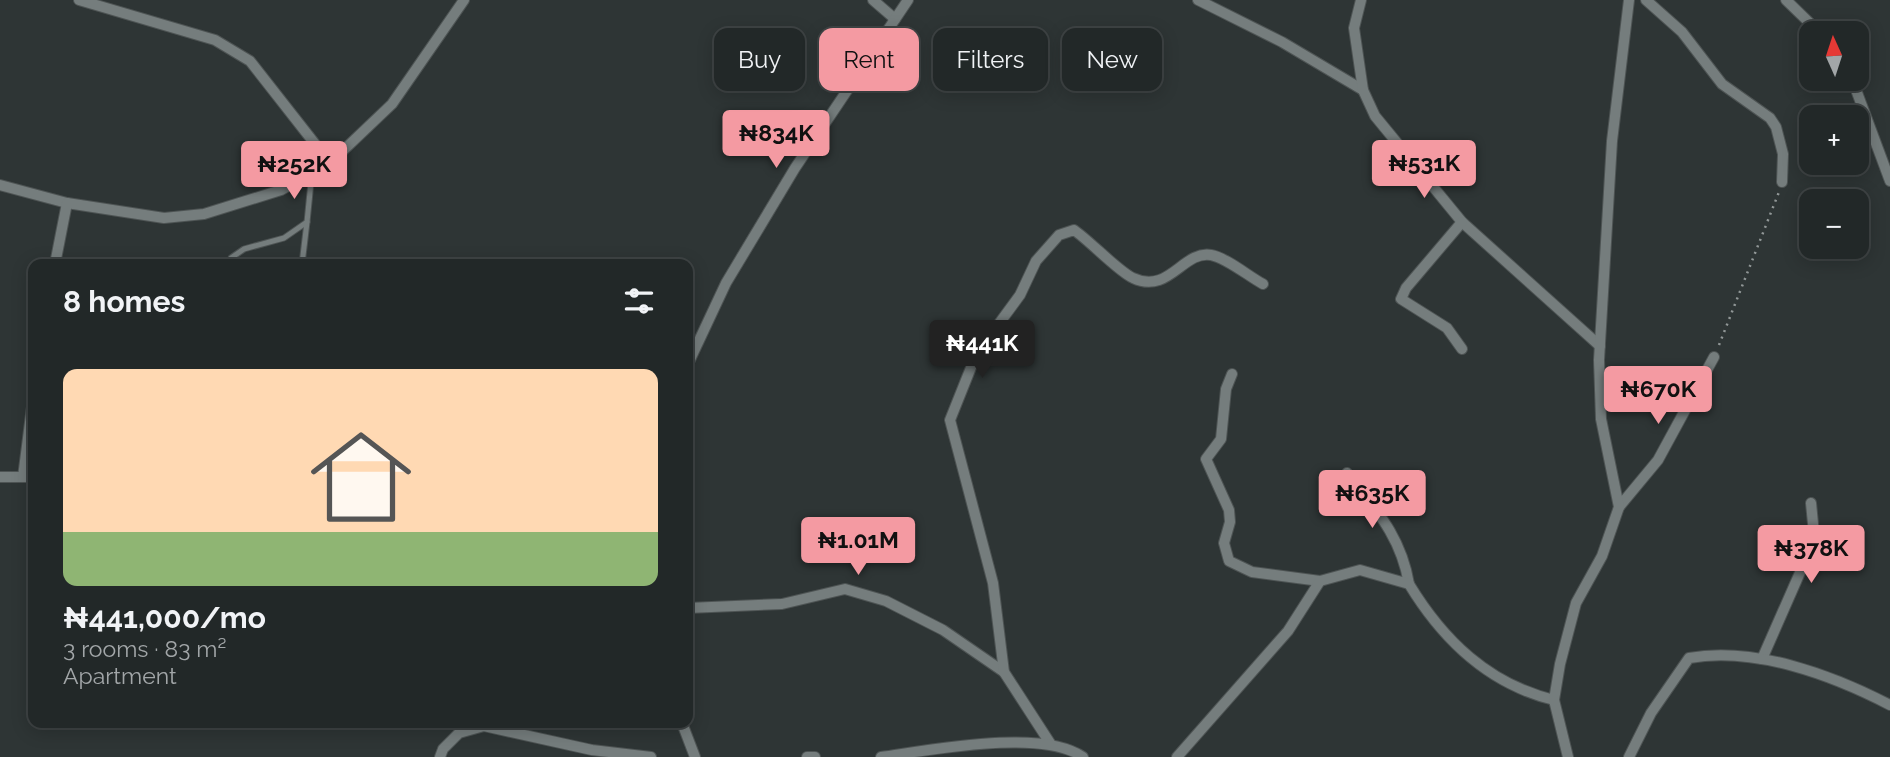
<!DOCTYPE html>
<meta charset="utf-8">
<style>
:root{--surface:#222828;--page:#2a3030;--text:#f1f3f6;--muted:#a2a6a8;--line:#3f4445;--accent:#f49aa2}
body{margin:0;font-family:Raleway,sans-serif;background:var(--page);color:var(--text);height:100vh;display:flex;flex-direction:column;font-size:26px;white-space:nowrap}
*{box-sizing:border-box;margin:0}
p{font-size:23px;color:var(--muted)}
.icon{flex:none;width:38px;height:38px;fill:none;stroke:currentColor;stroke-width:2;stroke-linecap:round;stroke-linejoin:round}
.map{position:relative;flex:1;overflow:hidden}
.side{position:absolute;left:28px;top:259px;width:665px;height:469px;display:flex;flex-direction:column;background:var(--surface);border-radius:14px;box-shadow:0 4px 18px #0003,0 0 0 2px var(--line)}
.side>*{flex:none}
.hud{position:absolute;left:714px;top:28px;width:665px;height:63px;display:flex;gap:14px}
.needle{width:46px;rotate:357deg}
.controls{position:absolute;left:1799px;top:21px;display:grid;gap:14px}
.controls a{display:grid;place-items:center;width:70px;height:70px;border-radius:14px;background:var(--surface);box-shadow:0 4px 18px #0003,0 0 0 2px var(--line);font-size:35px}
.price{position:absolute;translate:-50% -60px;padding:0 16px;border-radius:7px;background:var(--accent);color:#111;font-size:23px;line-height:46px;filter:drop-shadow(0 2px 4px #0008)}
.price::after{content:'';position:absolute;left:50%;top:42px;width:21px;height:16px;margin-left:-10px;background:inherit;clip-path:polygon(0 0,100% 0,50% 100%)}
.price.on{background:#222;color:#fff}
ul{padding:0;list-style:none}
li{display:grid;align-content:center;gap:14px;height:371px;padding:0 35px}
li+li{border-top:2px solid var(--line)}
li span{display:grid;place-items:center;height:217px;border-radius:14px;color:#555}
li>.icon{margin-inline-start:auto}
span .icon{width:126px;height:126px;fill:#fffc;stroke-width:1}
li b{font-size:30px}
h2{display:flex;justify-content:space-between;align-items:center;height:84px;padding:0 35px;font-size:30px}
.chip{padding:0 24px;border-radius:14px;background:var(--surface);box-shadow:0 4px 18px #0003,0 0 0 2px var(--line);font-size:24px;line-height:63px}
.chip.on{background:var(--accent);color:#111}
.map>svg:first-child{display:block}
</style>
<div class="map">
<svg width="1890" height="757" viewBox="0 0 1890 757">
<rect width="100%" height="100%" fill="#2e3535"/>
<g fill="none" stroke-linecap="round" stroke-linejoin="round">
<g stroke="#4e5454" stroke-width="7">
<g id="lane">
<path d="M230,264L231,258L244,249L284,238L307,222L312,172"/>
<path d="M302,264L307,222"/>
</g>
</g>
<g stroke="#4e5454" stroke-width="12">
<g id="street">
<path d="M79,0L215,40L250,61L330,163"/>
<path d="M873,0L895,19"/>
<path d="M1198,0L1282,42L1363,90"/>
<path d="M1361,0L1354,28L1363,90L1375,116L1462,222L1600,346"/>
<path d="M1646,0L1682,32L1722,84L1770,118L1776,127L1783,154L1782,182"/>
<path d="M1786,0L1820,33"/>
<path d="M1852,79L1890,181"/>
<path d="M0,185L67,203"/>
<path d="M55,264L67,203L164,218L204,214L281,190L330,163L392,104L464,0"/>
<path d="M1462,349L1447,328L1401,299L1406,288L1462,222"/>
<path d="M688,364L726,283L795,168L908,0"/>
<path d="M1232,374L1226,389L1221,439L1206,459L1229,510L1230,522L1224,543L1229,561L1252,572L1320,581"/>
<path d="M1347,473C1376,510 1401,536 1409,584"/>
<path d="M0,477H33"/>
<path d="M23,477L33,399"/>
<path d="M1619,507L1658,460L1714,357"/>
<path d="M688,608L782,604L845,589L886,601L943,630L1004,672"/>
<path d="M1762,659L1809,552L1814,534L1811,503"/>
<path d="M682,723L695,757"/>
<path d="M1050,743L1004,672L993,583L950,420L976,355L1020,295L1036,261L1059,235L1074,230C1090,241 1119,272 1133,278C1169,295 1183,250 1211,255C1227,258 1248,276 1263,284"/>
<path d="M440,757L443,749L459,733L484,726L592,750L651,757"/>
<path d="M807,757H815"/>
<path d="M881,757C931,750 1042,728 1083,757"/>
<path d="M1177,757L1288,631L1320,581L1360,570L1409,584C1443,640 1488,684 1554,700"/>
<path d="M1568,757L1554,700L1560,664L1576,603L1602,556L1619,507L1601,419L1599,360L1612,141L1629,0"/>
<path d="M1629,757L1651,713L1689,658C1754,646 1832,675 1890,705"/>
</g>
</g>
<path stroke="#919797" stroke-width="2.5" stroke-dasharray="2 5" stroke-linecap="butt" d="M1719,345L1779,192"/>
<use href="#lane" stroke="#757d7d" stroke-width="5"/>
<use href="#street" stroke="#757d7d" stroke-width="10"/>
</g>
</svg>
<div class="controls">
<a><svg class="needle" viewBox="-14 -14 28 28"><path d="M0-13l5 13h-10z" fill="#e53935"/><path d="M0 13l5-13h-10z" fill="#a2a6a8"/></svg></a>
<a>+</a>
<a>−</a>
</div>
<b class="price" style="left:776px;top:170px">₦834K</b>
<b class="price" style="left:1424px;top:200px">₦531K</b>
<b class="price" style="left:294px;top:201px">₦252K</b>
<b class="price on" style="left:982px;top:380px">₦441K</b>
<b class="price" style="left:1658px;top:426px">₦670K</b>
<b class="price" style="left:1372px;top:530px">₦635K</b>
<b class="price" style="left:858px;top:577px">₦1.01M</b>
<b class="price" style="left:1811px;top:585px">₦378K</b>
<div class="hud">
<a class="chip">Buy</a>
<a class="chip on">Rent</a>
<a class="chip">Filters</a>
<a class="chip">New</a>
</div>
<section class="side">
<h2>8 homes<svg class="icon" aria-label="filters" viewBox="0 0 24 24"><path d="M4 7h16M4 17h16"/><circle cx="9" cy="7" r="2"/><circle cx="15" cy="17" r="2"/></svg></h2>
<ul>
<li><span style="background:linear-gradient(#ffd9b3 75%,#8fb573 0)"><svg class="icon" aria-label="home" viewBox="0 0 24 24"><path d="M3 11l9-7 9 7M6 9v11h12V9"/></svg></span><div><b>₦441,000/mo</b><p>3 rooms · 83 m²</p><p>Apartment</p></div></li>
</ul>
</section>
</div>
